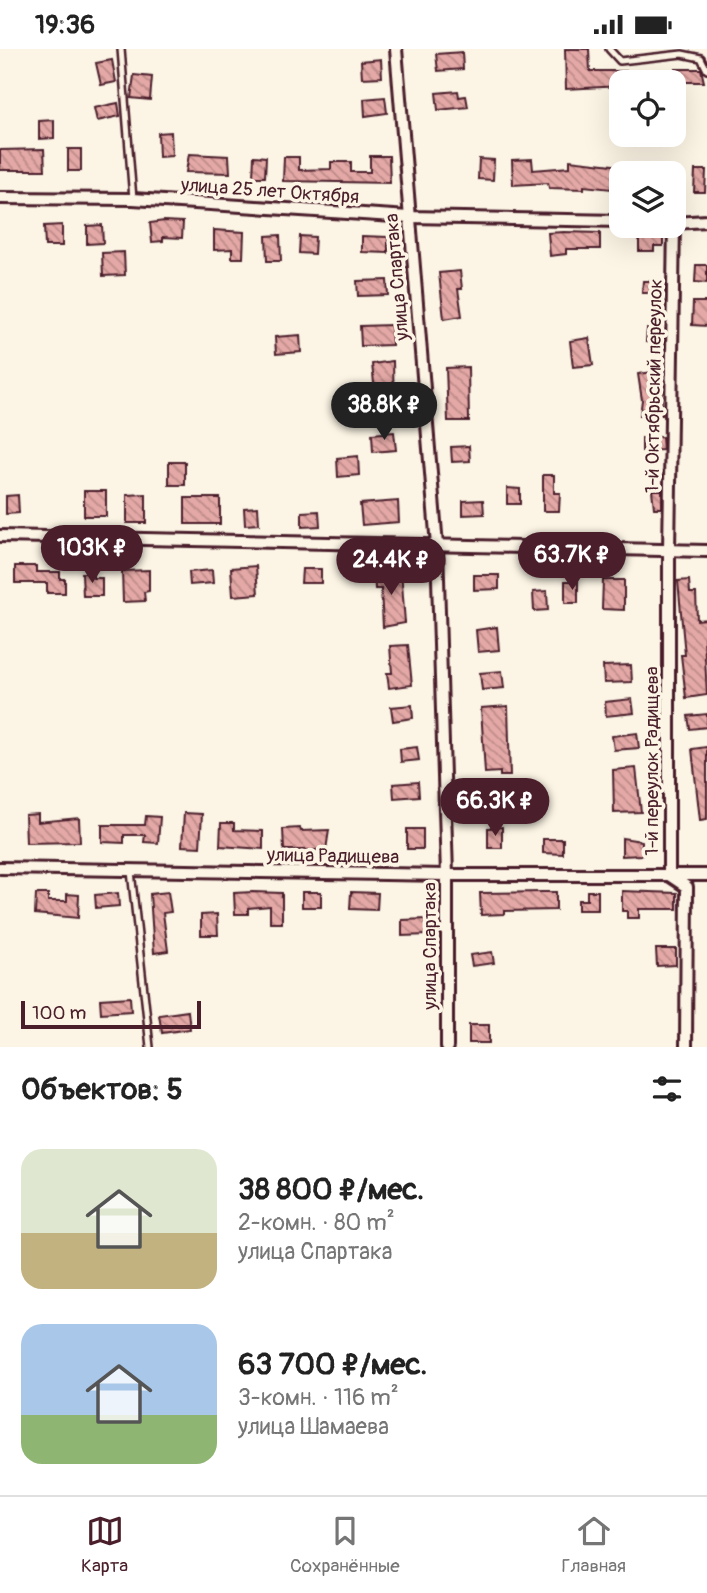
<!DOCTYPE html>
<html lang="ru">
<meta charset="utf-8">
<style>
:root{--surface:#fff;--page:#f6f6f6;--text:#222;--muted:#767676;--line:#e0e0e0;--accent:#4a1f2b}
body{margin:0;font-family:Pangolin,sans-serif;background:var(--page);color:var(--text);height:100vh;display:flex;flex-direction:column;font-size:26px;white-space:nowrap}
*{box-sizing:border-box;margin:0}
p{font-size:23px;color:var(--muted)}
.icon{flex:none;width:38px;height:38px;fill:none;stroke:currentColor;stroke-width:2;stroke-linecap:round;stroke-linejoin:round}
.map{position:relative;height:998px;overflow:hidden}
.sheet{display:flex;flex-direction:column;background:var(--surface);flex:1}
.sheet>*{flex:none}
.fabs{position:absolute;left:609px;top:21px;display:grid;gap:14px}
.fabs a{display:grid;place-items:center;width:77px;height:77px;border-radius:14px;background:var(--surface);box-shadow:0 7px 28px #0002;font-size:35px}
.scale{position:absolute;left:21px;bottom:18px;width:180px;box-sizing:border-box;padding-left:7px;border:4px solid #4a1f2b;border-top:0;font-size:19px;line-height:24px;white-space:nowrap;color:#4a1f2b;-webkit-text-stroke:5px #fcf5e5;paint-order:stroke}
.price{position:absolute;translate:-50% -60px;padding:0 16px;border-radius:24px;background:var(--accent);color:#fff;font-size:23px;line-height:46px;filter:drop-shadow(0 2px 4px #0008)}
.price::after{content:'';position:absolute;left:50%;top:42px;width:21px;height:16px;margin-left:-10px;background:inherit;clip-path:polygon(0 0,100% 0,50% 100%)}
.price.on{background:#222;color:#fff}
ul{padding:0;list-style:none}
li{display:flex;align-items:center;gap:21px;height:175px;padding:0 21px}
li span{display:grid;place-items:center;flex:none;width:196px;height:140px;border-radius:21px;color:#555}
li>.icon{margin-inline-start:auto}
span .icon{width:84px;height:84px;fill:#fffc;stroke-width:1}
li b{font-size:30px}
h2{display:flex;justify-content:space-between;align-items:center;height:84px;padding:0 21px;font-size:30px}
.status{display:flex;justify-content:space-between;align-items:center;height:49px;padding:0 35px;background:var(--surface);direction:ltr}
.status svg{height:19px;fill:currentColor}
.tab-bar{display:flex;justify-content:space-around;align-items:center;height:98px;border-top:2px solid var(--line);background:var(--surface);font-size:19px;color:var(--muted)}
.tab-bar a{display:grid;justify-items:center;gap:4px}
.tab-bar .on{color:var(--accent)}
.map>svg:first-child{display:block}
</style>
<div class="status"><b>19:36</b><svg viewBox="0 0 49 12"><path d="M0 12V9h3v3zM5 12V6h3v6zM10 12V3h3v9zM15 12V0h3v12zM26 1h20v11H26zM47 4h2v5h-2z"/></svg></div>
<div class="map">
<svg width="707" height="998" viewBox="0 0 707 998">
<defs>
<pattern id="building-back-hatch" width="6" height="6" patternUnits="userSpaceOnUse" patternTransform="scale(1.75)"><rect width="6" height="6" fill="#e4a9a6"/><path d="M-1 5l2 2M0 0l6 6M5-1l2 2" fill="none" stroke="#bb8987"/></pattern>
</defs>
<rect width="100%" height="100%" fill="#fcf5e5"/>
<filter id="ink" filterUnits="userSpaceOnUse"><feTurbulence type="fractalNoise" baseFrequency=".0143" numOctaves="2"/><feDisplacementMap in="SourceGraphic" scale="14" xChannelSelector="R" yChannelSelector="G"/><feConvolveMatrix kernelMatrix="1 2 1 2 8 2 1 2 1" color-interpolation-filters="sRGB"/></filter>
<g filter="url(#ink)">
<g fill="url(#building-back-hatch)" stroke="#4a1f2b" stroke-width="2">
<path d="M565,0H589L590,22H626V33H621V37L566,40Z"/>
<path d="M462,3L463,20L438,22L436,5Z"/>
<path d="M381,10L382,28L362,29L361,12Z"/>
<path d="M112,11L116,33L101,36L96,14Z"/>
<path d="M675,20H701L704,33H675Z"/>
<path d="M134,26L152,28L150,51L131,49Z"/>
<path d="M458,42L459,48L466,47L468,58L438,61L436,44Z"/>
<path d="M385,48L387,64L365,67L364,50Z"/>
<path d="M118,54L120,67L97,72L94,59Z"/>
<path d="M54,71V89L39,90V72Z"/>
<path d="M171,83L172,107L159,108L158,84Z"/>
<path d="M44,100L45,121H0V101Z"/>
<rect x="68" y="100" width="13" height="22"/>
<path d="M189,105L229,107L230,124L186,123Z"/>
<path d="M254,107L266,108L265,128H253Z"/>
<path d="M370,107H389L390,134L283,132L284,108H299V121L331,120V113H351V123H370Z"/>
<path d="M479,110L494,111L493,131L478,130Z"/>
<path d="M532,110L533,121L570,118V111L621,117V141L584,137V140L549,139L548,134L513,136L512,111Z"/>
<path d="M695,121H706L705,143H694Z"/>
<path d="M164,172L183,173L182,189L163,188V192L152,193L150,174Z"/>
<path d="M62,176V197H45L44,177Z"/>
<path d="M102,176L103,194L87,195V177Z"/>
<path d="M214,181L244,183L243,209H232V200L214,201Z"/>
<path d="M564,183L600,184V200H566V205L550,207L548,184Z"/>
<path d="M639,185H663V197H654V202H639Z"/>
<path d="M280,186L281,212H267L266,187Z"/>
<path d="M300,187L315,188L314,205L299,204Z"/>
<path d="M362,187L388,188V204L362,203Z"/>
<path d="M124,203L125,226L103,227L102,204Z"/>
<path d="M696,216H707V234L695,233Z"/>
<path d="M460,222L462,240H458L462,267L444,270L439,224Z"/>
<path d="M387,231L388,246L358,247L357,232Z"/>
<path d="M643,232H664V244H642Z"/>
<path d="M693,253H707V277L692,276Z"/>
<path d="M391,276L392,296L361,297L360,277Z"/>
<path d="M647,280L664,281V294L646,293Z"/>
<path d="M300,286L301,303L276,305L275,288Z"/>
<path d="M589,289L593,316L573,318L570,292Z"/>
<path d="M393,312L394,358L362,361L361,345L375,344L372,315Z"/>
<path d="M468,318L469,372H448L446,319Z"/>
<path d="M661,322L662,366H640L642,351L638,325Z"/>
<path d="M394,383L396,401L373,403L372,385Z"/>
<path d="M662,388L663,401L642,402V389Z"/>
<path d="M469,397L470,412L452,413L451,398Z"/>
<path d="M358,407L359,426L338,428L337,409Z"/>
<rect x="169" y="413" width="16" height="23"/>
<path d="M543,426H554V444H560L559,462H543Z"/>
<path d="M507,439L520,440V455H507Z"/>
<path d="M652,441H662V459H654Z"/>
<rect x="84" y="442" width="22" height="25"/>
<path d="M146,445V474H127V446Z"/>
<path d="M18,446L19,464L6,465V447Z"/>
<rect x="185" y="449" width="35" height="26"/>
<path d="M483,451L484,465L463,466V452Z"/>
<path d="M398,452L399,473L362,476L360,455Z"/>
<path d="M258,458L259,475L245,476L244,459Z"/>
<path d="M319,462L320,477L302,478V463Z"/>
<path d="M15,517H36V523H60V530H65V544H47V534H15Z"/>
<path d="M256,517L258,545L233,547L231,519Z"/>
<path d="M302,520H321V534H301Z"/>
<path d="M149,521V542L144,543L145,552L123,553L122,522Z"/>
<path d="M212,521L213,534L190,536L189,523Z"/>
<path d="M401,521L405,574L383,578L381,540H375L374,523Z"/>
<path d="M82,524H93V529H102V547H83Z"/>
<path d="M474,526H499V540L474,541Z"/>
<path d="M603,531H624V561L602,560Z"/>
<path d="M689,531L690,544H696L697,571L707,570V589H704L707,646L686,649L681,606H685L678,532Z"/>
<rect x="565" y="532" width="13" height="22"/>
<path d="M547,542L548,561L534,562L533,543Z"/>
<path d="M497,578L499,601L478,603L476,581Z"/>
<path d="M408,596L412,636L389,639L387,624H392L390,597Z"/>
<path d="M631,616L632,633L604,634L603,617Z"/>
<path d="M502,622L504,639L482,641L480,624Z"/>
<path d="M632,650L634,664L606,667L605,653Z"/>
<path d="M412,656L413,669L393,672L391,658Z"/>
<path d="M508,657L510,727H500V723L485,724L481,659Z"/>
<path d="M707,665V678L690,680L688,667Z"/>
<path d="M637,684L639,699L614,701L612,687Z"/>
<path d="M417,698L419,711L401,713L400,700Z"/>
<path d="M707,698V770L700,771L692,700Z"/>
<path d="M636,719L641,763L614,764L613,721Z"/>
<path d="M418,733L419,747L394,749L393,735Z"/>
<path d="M507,741L508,759L487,760V742Z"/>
<path d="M184,764L202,765L200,798L182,797Z"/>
<path d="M38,765V773L79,769L80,793L26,794L25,766Z"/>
<path d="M146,767L160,768L158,794L144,793L145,786H124V794L102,793V776H145Z"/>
<path d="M221,774H234V781L263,782V800L220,797Z"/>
<path d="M502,778V799H488V779Z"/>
<path d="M300,779L301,782L329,781L326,801H284L283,780Z"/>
<rect x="407" y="780" width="16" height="20"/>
<path d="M622,789L642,792V806L622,807Z"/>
<path d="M543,790H563V805L543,804Z"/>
<path d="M587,842H598V861H578V851H587Z"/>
<path d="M622,842L677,844V860H639V869H627V862H622Z"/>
<path d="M168,843L171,863L163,864L168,902L154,904L150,845Z"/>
<path d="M253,843L282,844V874H270V857L248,859V865H235L234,844Z"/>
<rect x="302" y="843" width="19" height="15"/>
<path d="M351,843L378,844L377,861L350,860Z"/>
<path d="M543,843H556V861L504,862V865L481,866L480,844Z"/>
<path d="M118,844L119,857L96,859L95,846Z"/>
<path d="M36,845H48V852H67V845L79,846L78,869L35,865Z"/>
<path d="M217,865L218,886H201V866Z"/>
<path d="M427,870L428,886L402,887V871Z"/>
<path d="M656,900H676V916L657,917Z"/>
<path d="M492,903L494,914L472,917L470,906Z"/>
<path d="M130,948L131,962L101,964L100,950Z"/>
<path d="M188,962L190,980L162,984L159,966Z"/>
<rect x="469" y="976" width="20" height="18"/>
</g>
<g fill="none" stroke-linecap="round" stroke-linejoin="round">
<g stroke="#4a1f2b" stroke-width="10">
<g id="service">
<path d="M121,0L133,150"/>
<path d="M609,0L620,12L682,5L701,9L707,21"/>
<path d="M131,822L150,998"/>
</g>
</g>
<g stroke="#4a1f2b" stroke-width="16">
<g id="minor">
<path d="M396,0L437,497L447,826V998"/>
<path d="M0,149L133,150L409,168L621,172"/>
<path d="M674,174L669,501V826L687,838L686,998"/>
<path d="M674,174L707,172"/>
<path d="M0,487L707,502"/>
<path d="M0,819L447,826H707"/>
</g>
</g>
<use href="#service" stroke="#fcf5e5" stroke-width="5"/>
<use href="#minor" stroke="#fcf5e5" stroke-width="10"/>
</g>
</g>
<g text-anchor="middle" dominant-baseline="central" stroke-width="7" stroke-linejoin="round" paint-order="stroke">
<g font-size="19" fill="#4a1f2b" stroke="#fcf5e5">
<text transform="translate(270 142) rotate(4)">улица 25 лет Октября</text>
<text transform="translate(397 228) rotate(-95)">улица Спартака</text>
<text transform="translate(654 337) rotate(-89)">1-й Октябрьский переулок</text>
<text transform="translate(652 712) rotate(-90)">1-й переулок Радищева</text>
<text transform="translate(333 807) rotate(1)">улица Радищева</text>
<text transform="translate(430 897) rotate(-90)">улица Спартака</text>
</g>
</g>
</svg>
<div class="fabs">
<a><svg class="icon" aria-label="locate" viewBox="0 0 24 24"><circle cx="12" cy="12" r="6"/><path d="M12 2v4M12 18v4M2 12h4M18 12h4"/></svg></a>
<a><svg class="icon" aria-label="layers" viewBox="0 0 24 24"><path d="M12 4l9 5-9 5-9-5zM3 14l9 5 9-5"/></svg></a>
</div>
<div class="scale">100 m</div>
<b class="price on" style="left:384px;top:393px">38.8K ₽</b>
<b class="price" style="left:92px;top:536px">103K ₽</b>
<b class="price" style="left:572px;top:543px">63.7K ₽</b>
<b class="price" style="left:391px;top:548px">24.4K ₽</b>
<b class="price" style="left:495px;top:789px">66.3K ₽</b>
</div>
<section class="sheet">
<h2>Объектов: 5<svg class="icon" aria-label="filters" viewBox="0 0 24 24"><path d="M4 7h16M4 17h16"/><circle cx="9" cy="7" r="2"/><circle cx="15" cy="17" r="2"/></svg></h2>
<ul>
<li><span style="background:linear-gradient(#dfe7d0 60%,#c2b280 0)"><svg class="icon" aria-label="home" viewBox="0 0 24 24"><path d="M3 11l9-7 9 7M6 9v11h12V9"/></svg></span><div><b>38 800 ₽/мес.</b><p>2-комн. · 80 m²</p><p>улица Спартака</p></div></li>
<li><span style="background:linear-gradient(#a9c7e8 65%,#8fb573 0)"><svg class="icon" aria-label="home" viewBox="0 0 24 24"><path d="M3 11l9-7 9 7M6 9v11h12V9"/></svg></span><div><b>63 700 ₽/мес.</b><p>3-комн. · 116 m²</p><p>улица Шамаева</p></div></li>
</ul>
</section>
<nav class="tab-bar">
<a class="on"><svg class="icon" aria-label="map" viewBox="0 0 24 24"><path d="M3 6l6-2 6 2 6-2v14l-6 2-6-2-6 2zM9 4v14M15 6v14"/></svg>Карта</a>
<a><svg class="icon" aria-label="saved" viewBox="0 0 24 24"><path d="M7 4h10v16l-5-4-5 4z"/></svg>Сохранённые</a>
<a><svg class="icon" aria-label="home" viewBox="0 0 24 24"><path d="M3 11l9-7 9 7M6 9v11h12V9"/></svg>Главная</a>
</nav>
